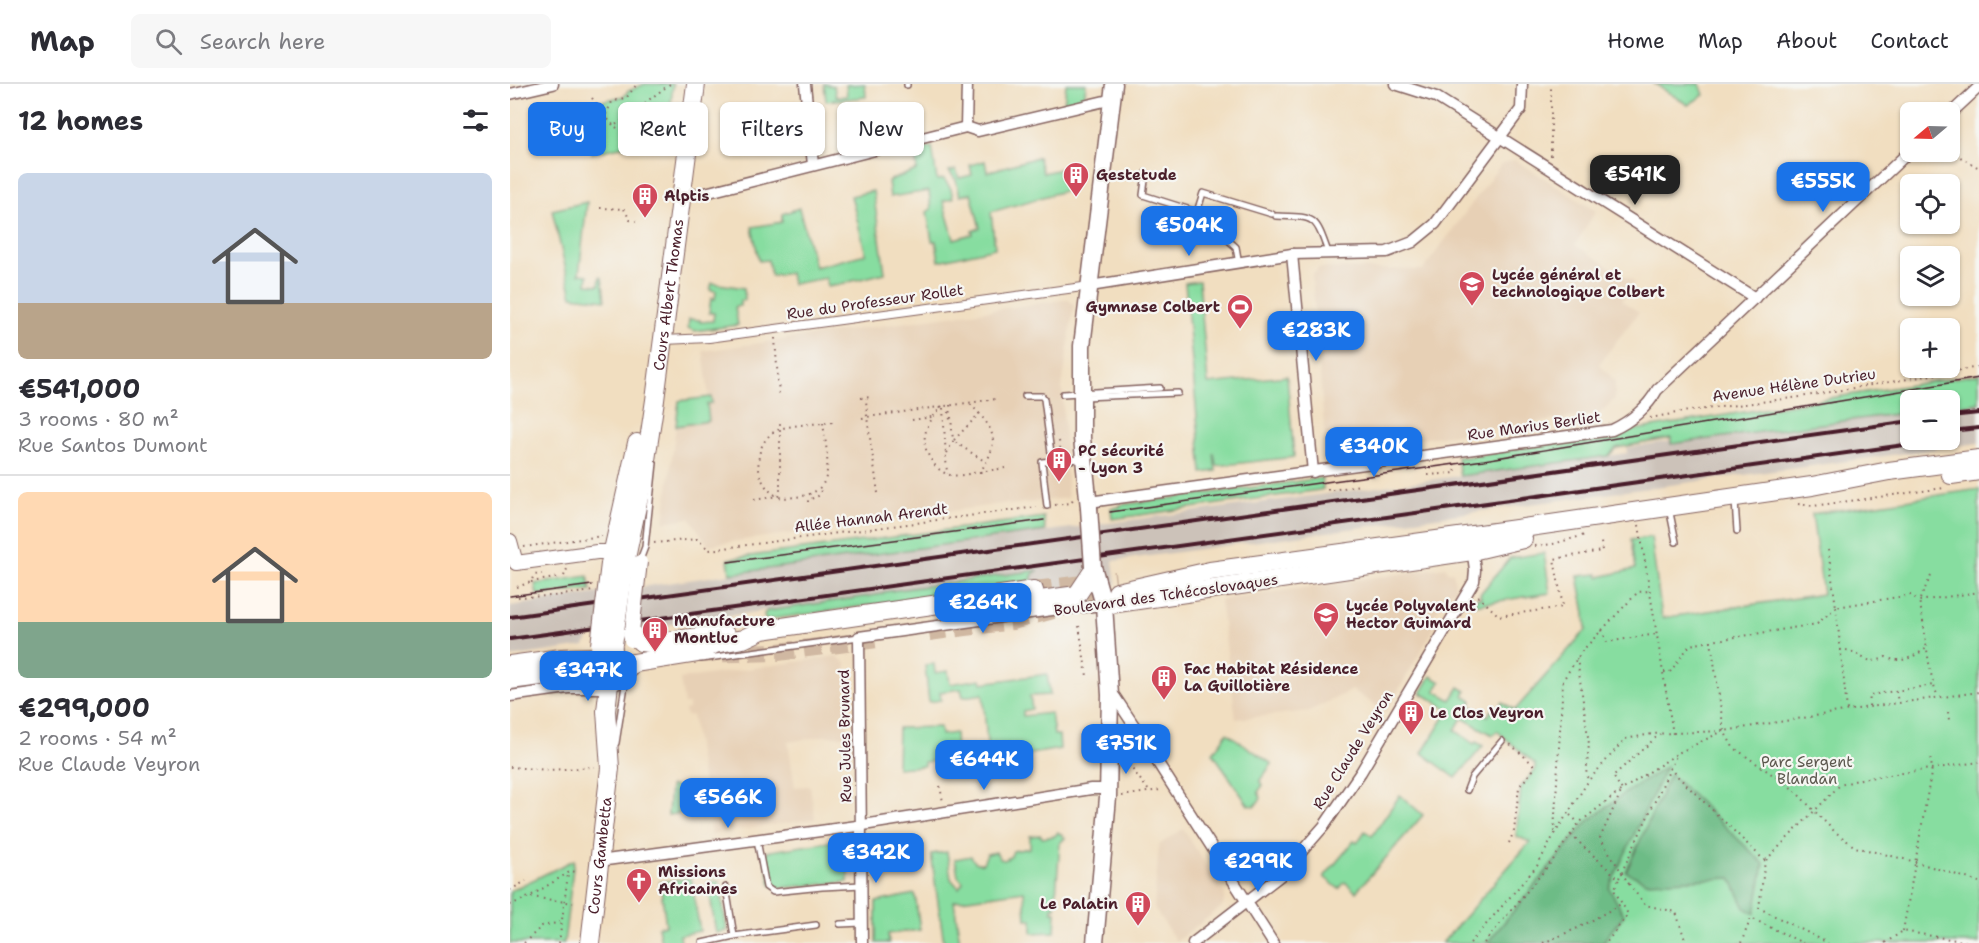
<!DOCTYPE html>
<meta charset="utf-8">
<style>
:root{--surface:#fff;--page:#f7f7f7;--text:#2b2b33;--muted:#7c7c81;--line:#e1e1e2;--accent:#1a73e8}
body{margin:0;font-family:"Shantell Sans",sans-serif;background:var(--page);color:var(--text);height:100vh;display:flex;flex-direction:column;font-size:22px;white-space:nowrap}
*{box-sizing:border-box;margin:0}
p{font-size:20px;color:var(--muted)}
.icon{flex:none;width:33px;height:33px;fill:none;stroke:currentColor;stroke-width:2;stroke-linecap:round;stroke-linejoin:round}
.map{position:relative;flex:1;overflow:hidden}
.panel{display:flex;flex-direction:column;background:var(--surface);width:510px}
.panel>*{flex:none}
.guide{position:absolute;left:18px;top:18px;width:570px;height:54px;display:flex;gap:12px}
.needle{width:39px;rotate:251deg}
.tools{position:absolute;left:1390px;top:18px;display:grid;gap:12px}
.tools a{display:grid;place-items:center;width:60px;height:60px;border-radius:9px;background:var(--surface);box-shadow:0 2px 4px #0004;font-size:30px}
.price{position:absolute;translate:-50% -51px;padding:0 14px;border-radius:12px;background:var(--accent);color:#fff;font-size:20px;line-height:39px;filter:drop-shadow(0 2px 3px #0008)}
.price::after{content:'';position:absolute;left:50%;top:36px;width:18px;height:14px;margin-left:-9px;background:inherit;clip-path:polygon(0 0,100% 0,50% 100%)}
.price.current{background:#222;color:#fff}
ul{padding:0;list-style:none}
li{display:grid;align-content:center;gap:12px;height:318px;padding:0 18px}
li+li{border-top:2px solid var(--line)}
li span{display:grid;place-items:center;height:186px;border-radius:9px;color:#555}
li>.icon{margin-inline-start:auto}
span .icon{width:108px;height:108px;fill:#fffc;stroke-width:1}
li b{font-size:26px}
h2{display:flex;justify-content:space-between;align-items:center;height:72px;padding:0 18px;font-size:26px}
.tag{padding:0 21px;border-radius:9px;background:var(--surface);box-shadow:0 2px 4px #0004;font-size:21px;line-height:54px}
.tag.current{background:var(--accent);color:#fff}
header{display:flex;align-items:center;gap:36px;box-sizing:border-box;height:84px;padding:0 30px;background:var(--surface);border-bottom:2px solid var(--line)}
header strong{font-size:28px}
nav{display:flex;gap:33px;margin-inline-start:auto;font-size:21px}
.search{width:420px;height:54px;background:var(--page);display:flex;align-items:center;gap:15px;box-sizing:border-box;padding:0 21px;border-radius:9px;color:var(--muted);font-size:22px}
main{display:flex;flex:1;min-height:0}
.map>svg:first-child{display:block}
</style>
<header>
<strong>Map</strong>
<div class="search"><svg class="icon" aria-label="search" viewBox="0 0 24 24"><circle cx="10" cy="10" r="6"/><path d="M15 15l6 6"/></svg>Search here</div>
<nav><a>Home</a><a>Map</a><a>About</a><a>Contact</a></nav>
</header>
<main>
<section class="panel">
<h2>12 homes<svg class="icon" aria-label="filters" viewBox="0 0 24 24"><path d="M4 7h16M4 17h16"/><circle cx="9" cy="7" r="2"/><circle cx="15" cy="17" r="2"/></svg></h2>
<ul>
<li><span style="background:linear-gradient(#c9d6e8 70%,#b9a48a 0)"><svg class="icon" aria-label="home" viewBox="0 0 24 24"><path d="M3 11l9-7 9 7M6 9v11h12V9"/></svg></span><div><b>€541,000</b><p>3 rooms · 80 m²</p><p>Rue Santos Dumont</p></div></li>
<li><span style="background:linear-gradient(#ffd9b3 70%,#7fa58c 0)"><svg class="icon" aria-label="home" viewBox="0 0 24 24"><path d="M3 11l9-7 9 7M6 9v11h12V9"/></svg></span><div><b>€299,000</b><p>2 rooms · 54 m²</p><p>Rue Claude Veyron</p></div></li>
</ul>
</section>
<div class="map">
<svg width="1469" height="859" viewBox="0 0 1469 859">
<rect width="100%" height="100%" fill="#f6f6f2"/>
<filter id="ink" filterUnits="userSpaceOnUse"><feTurbulence type="fractalNoise" baseFrequency=".0167" numOctaves="2"/><feDisplacementMap in="SourceGraphic" scale="12" xChannelSelector="R" yChannelSelector="G"/><feConvolveMatrix kernelMatrix="1 2 1 2 8 2 1 2 1" color-interpolation-filters="sRGB"/></filter>
<filter id="wash" filterUnits="userSpaceOnUse"><feTurbulence type="fractalNoise" baseFrequency=".008" numOctaves="4" result="noise"/><feDisplacementMap in="SourceGraphic" scale="24" xChannelSelector="R" yChannelSelector="G"/><feGaussianBlur stdDeviation="1.35" result="paint"/><feColorMatrix in="noise" values="0 0 0 0 0 0 0 0 0 0 0 0 0 0 0 0 0 1.4 0 .05"/><feComposite in="paint" operator="in"/></filter>
<g filter="url(#wash)">
<rect width="100%" height="100%" fill="#f1dec0"/>
<g fill="#e7d0b5">
<path d="M1005,76L1086,127L1065,161L1124,198L1112,217L1129,228L1089,280L1105,297V315L1089,330L817,368L816,367L802,192L809,184L913,186L991,80Z"/>
<path d="M554,216H559L564,221L552,304L558,414L498,421V419L198,461L180,434L154,438L169,317L199,313L193,267Z"/>
<path d="M936,483L937,488H943L946,507L940,508L941,514H938L924,530L930,534L876,628L842,606L799,627L726,635L710,516Z"/>
<path d="M326,572L336,579L337,652H313L278,658L285,703L300,702L305,735L201,750L182,631L176,632L175,626L179,625V620H174L170,595Z"/>
<path d="M673,745L715,811L713,822L666,857L644,824L649,761Z"/>
</g>
<path fill="#ccc2b9" d="M1469,319V359L603,477L606,500L521,514V493L527,487L79,552L75,562L0,573V522L220,490L1098,372L1117,369V364L1160,357L1161,360L1401,328V356H1440V323Z"/>
<g fill="#87dda0" stroke="#687e66" stroke-width="1.5">
<path d="M135,0H163L158,45L154,44L132,52L134,58L82,69L75,33L74,21L114,12L118,7Z"/>
<path d="M314,0L324,2L326,13L337,12L336,1L355,0L356,13L316,17Z"/>
<path d="M556,0H576L574,17L554,21Z"/>
<path d="M1145,0H1190L1194,11L1178,21Z"/>
<path d="M422,63L427,96L434,95L441,105L443,114L433,117L444,155L463,150L462,147L470,144L461,109L450,112L446,96L439,87L446,86L449,94L462,91L460,81L475,77L477,88L528,73L533,89L551,85L557,106L481,128L485,164L429,177L426,157H422L417,128L421,125L419,107L380,113L378,97L407,86L405,68Z"/>
<path d="M363,107L375,189L318,203L316,194L282,200L280,189L261,192L258,176L249,177L242,143L272,138V130L289,124L305,183L356,170L341,112Z"/>
<path d="M77,118L69,190L78,191L77,200L89,201L90,193L92,194L95,216L62,212L42,126Z"/>
<path d="M689,197L698,300L777,292L784,373L706,382L704,369L706,387L692,389L675,199Z"/>
<path d="M202,199L234,204L235,216L230,217V222L225,223L228,241L185,247L178,244L179,235L190,236V238L203,237L204,229H199L201,214L205,215L206,207L200,206Z"/>
<path d="M1469,290V319L1440,323V316H1401V328L1161,360V354L1106,364L1098,372L950,392L947,373H957Z"/>
<path d="M201,313L202,319L197,320L199,337L166,342L169,317Z"/>
<path d="M812,394L813,405L810,406L602,435L601,424L610,423V421Z"/>
<path d="M1469,405V859H932L1020,758L1006,752L1011,703L1025,686V680L987,647L983,651L952,634L945,646L964,660L966,658L973,662L946,694L912,669L939,626L911,609L921,592L931,598L925,607L941,616L949,603L956,607L954,612L962,617L960,622L978,632L982,626L986,628L992,618L1005,626L1076,546L1075,529L1068,492L1088,490L1089,493L1125,485L1121,456L1141,453L1152,534L1313,510L1302,430Z"/>
<path d="M534,433L535,447L220,490L218,475Z"/>
<path d="M1034,469L1040,509L963,521L967,514H971L970,510L1000,474Z"/>
<path d="M529,486L523,490L520,499L255,536L254,530L257,527L373,510L374,508Z"/>
<path d="M78,492L81,506L27,511L25,500Z"/>
<path d="M424,580L425,589L438,587L440,600L471,595L472,599L537,590L540,611L520,612L522,625L513,627V632L541,629L544,651H549L550,665L520,670L513,668L478,672L473,610L453,613L451,605L430,608L431,616L419,618L415,581Z"/>
<path d="M430,643L431,651L445,649L446,670L424,674V677L414,678V682L387,684L388,644Z"/>
<path d="M717,649L762,680L750,696L753,701L748,708L751,714L745,722L738,721L703,669Z"/>
<path d="M160,702L194,706L197,725L158,731Z"/>
<path d="M890,711L913,731L846,808L835,798L829,805L814,793L844,757L847,759L855,747L862,752Z"/>
<path d="M548,748L555,754L550,759L545,823H542V828H546L545,848L522,849V835H516L514,807L444,817L450,859H434L421,770L437,768L441,795L449,804L453,798L448,792L445,775L461,772C464,779 467,780 473,779L477,770L486,768L490,775L495,776L501,772L503,767L520,764V752L531,751L532,754L545,752Z"/>
<path d="M332,756L338,761V798L269,804L261,801L254,768Z"/>
<path d="M64,776L54,859H0V807Z"/>
<path d="M181,794L190,847L170,851L171,859H151L148,843L156,841L150,798Z"/>
<path d="M209,797L217,847L206,849L198,799Z"/>
<path d="M405,810L410,846L378,850L379,859H366V818Z"/>
</g>
<g fill="#6dbc86" stroke="#5c6e58" stroke-width="1.5">
<path d="M1156,683L1099,804L1114,831L1092,859H977L1077,738L1115,709Z"/>
<path d="M1160,690L1254,780L1245,829L1235,824L1221,794L1136,798L1116,788Z"/>
</g>
</g>
<g filter="url(#ink)">
<g fill="none" stroke-linecap="round" stroke-linejoin="round">
<g stroke="#d0b8a2" stroke-width="18" stroke-dasharray="18 9" stroke-linecap="butt">
<path d="M524,506L606,496"/>
<path d="M419,548L502,537L606,509"/>
<path d="M186,570L268,568L368,555"/>
<path d="M46,590L111,580"/>
</g>
<g stroke="#84625f" stroke-width="8">
<g id="service">
<path d="M397,0V1"/>
<path d="M636,89L633,111L687,128L726,163L729,180"/>
<path d="M687,128L693,109L762,130"/>
<path d="M766,132C805,133 805,131 818,168"/>
<path d="M553,310L650,304"/>
<path d="M515,312H532L534,315L542,377L571,375"/>
<path d="M574,313L668,309"/>
<path d="M1225,417L1227,447"/>
<path d="M537,422L532,378L542,377"/>
<path d="M1159,424L1166,458"/>
<path d="M130,476L135,463L144,379"/>
<path d="M191,575L349,553"/>
<path d="M106,659L116,595L128,584"/>
<path d="M957,706L962,693L992,657"/>
<path d="M247,756L256,803L263,808L312,803L352,801"/>
<path d="M216,803L224,852L306,841"/>
<path d="M330,840L352,839"/>
<path d="M192,859L224,852"/>
</g>
</g>
<g stroke="#84625f" stroke-width="10">
<path id="pedestrian" d="M154,256L199,254L580,202"/>
</g>
<g stroke="#84625f" stroke-width="13">
<g id="minor">
<path d="M295,0L303,81"/>
<path d="M885,0L926,13L1245,214"/>
<path d="M0,10L43,0"/>
<path d="M1440,30L1469,3"/>
<path d="M456,43L457,0"/>
<path d="M172,110H191L456,43L468,47L603,15"/>
<path d="M782,170L803,388"/>
<path d="M580,202L782,170L877,168L903,158L925,140L1011,25L1012,0"/>
<path d="M579,418L1102,346C1120,338 1138,323 1147,306L1401,66"/>
<path d="M600,611L605,613L625,643L763,859"/>
<path d="M0,612L58,604H98L116,595L118,580"/>
<path d="M89,777L347,742L581,705H599"/>
<path d="M352,859L349,553L542,526L594,521"/>
<path d="M683,859L771,791L814,742L851,688L964,497L965,486L962,463"/>
</g>
</g>
<g stroke="#84625f" stroke-width="16">
<path id="tertiary" d="M0,457L6,479L87,468H112"/>
</g>
<g stroke="#84625f" stroke-width="19">
<g id="secondary">
<path d="M579,424L572,354V262L604,0"/>
<path d="M583,483L594,521L600,611L598,713L585,859"/>
</g>
</g>
<g stroke="#84625f" stroke-width="20">
<g id="primary">
<path d="M1441,391L1469,387"/>
<path id="s1" d="M115,479L134,389L145,316L186,0"/>
<path d="M100,480L127,359"/>
<path d="M607,508L700,487L992,447L1302,402L1379,387L1469,375"/>
<path d="M508,519L567,511L583,487"/>
<path d="M594,521L962,467L1013,455"/>
<path d="M131,558L140,559L215,550"/>
<path d="M0,581L52,574L81,573L118,580L187,569L205,560L233,555L252,546L524,506"/>
<path d="M0,596L46,590"/>
<path id="s2" d="M80,859L100,684L96,627L103,565"/>
</g>
</g>
<g stroke="#84625f" stroke-width="2" stroke-dasharray="1.5 4.5" stroke-linecap="butt">
<path d="M82,14L95,32L102,18L117,13L127,0"/>
<path d="M58,20L60,28L87,23"/>
<path d="M69,27L70,31H82L84,35"/>
<path d="M76,37L95,32L104,42"/>
<path d="M137,64L104,42L160,0"/>
<path d="M1440,67L1469,84"/>
<path d="M1041,72V0"/>
<path d="M90,124L114,125L120,136L126,137"/>
<path d="M265,254L269,311"/>
<path d="M351,314L362,313"/>
<path d="M432,322C417,339 407,356 422,377C425,382 431,388 437,390C447,394 460,389 470,388C492,356 484,344 459,319"/>
<path d="M433,324L437,390"/>
<path d="M439,328L440,336"/>
<path d="M470,329L443,357L476,378"/>
<path d="M352,334L357,333L356,314"/>
<path d="M1140,334L1172,328L1290,313L1469,283"/>
<path d="M402,336L422,333"/>
<path d="M313,339C315,355 321,385 314,398C310,406 300,411 292,412C285,413 276,415 269,413C240,400 242,352 273,344C289,340 307,340 323,338"/>
<path d="M549,357L551,369"/>
<path d="M437,369L443,357L440,321"/>
<path d="M470,388L495,384"/>
<path d="M918,391L946,389L944,378"/>
<path d="M818,405V407L849,401"/>
<path d="M368,409L357,333L486,315"/>
<path d="M244,416L268,412L270,408V338"/>
<path d="M298,418V416L308,412L311,409L310,403"/>
<path d="M1288,420L1303,422L1434,404"/>
<path d="M545,421L560,419L564,414"/>
<path d="M371,437L372,443"/>
<path d="M1129,441L1163,650"/>
<path d="M144,459L187,455L199,466L527,423"/>
<path d="M1025,462L1043,460L1075,451"/>
<path d="M14,463L92,452"/>
<path d="M1318,466L1326,523L1401,511L1409,517L1469,508"/>
<path d="M54,492L57,485"/>
<path d="M1421,492L1409,517C1417,549 1416,583 1428,613"/>
<path d="M21,498L50,493"/>
<path d="M7,503L21,498L24,491L32,490"/>
<path d="M968,512L989,532L1053,523L1044,475L1092,467L1091,458"/>
<path d="M8,513L43,512L83,507"/>
<path d="M1326,523L1307,540L1201,557L1214,647L1223,663L1283,705L1324,747L1345,763L1406,778L1469,798"/>
<path d="M1326,523L1337,626"/>
<path d="M569,542L577,592"/>
<path d="M1092,546L1097,558L1146,550"/>
<path d="M1330,566C1350,564 1353,585 1376,573C1391,581 1405,572 1417,564"/>
<path d="M1067,574L1079,660L1076,692L1079,695"/>
<path d="M1154,588H1160L1180,561L1201,557"/>
<path d="M1386,607L1388,618"/>
<path d="M1359,622L1360,611L1423,601"/>
<path d="M1438,628L1439,636"/>
<path d="M615,661L619,681"/>
<path d="M615,662L617,653"/>
<path d="M613,682L619,681L639,707"/>
<path d="M0,683L39,686L85,683"/>
<path d="M1159,684L1255,777L1249,824L1318,859"/>
<path d="M430,702L433,718"/>
<path d="M612,712L650,706"/>
<path d="M1060,731L1069,739"/>
<path d="M1044,748L1053,596L1072,567L1128,508L1140,507"/>
<path d="M1061,751L1109,795L1104,806L1118,830L1096,859"/>
<path d="M999,759L1004,747L1009,703L1023,686V680L1000,660"/>
<path d="M1256,776L1330,701L1351,695L1469,678"/>
<path d="M1109,794L1166,672"/>
<path d="M1119,800L1135,821L1166,828L1176,859"/>
<path d="M0,806L16,797"/>
<path d="M21,813L63,819"/>
<path d="M0,821L19,813L61,787L66,788"/>
<path d="M1393,847L1422,684L1420,672"/>
<path d="M14,859L32,842L52,838"/>
<path d="M49,859L58,790"/>
<path d="M960,859L1027,782L1044,751L1079,696L1115,655L1142,650L1214,647L1359,623L1469,608"/>
<path d="M974,859L1043,776L1069,739L1106,710L1168,669L1213,647"/>
<path d="M1033,859L1070,843L1111,820"/>
<path d="M1231,859L1241,834L1293,859"/>
<path d="M1375,859L1393,847L1464,859"/>
</g>
<use href="#service" stroke="#fff" stroke-width="5"/>
<use href="#pedestrian" stroke="#fff" stroke-width="8"/>
<use href="#minor" stroke="#fff" stroke-width="10"/>
<use href="#tertiary" stroke="#fff" stroke-width="14"/>
<use href="#secondary" stroke="#fff" stroke-width="16"/>
<use href="#primary" stroke="#fff" stroke-width="18"/>
<g stroke="#4a1f2b" stroke-width="1.5">
<path d="M600,428L974,376L1469,294"/>
<path d="M218,478L534,436"/>
<path d="M0,512L82,501"/>
</g>
<g stroke="#4a1f2b" stroke-width="4">
<path d="M1440,332L1469,329"/>
<path d="M1440,347L1469,344"/>
<path d="M0,533L1401,337"/>
<path d="M0,555L1430,356"/>
</g>
<g stroke="#84625f" stroke-width="16" stroke-linecap="butt">
<path id="tertiary-bridge" d="M121,556L130,478"/>
</g>
<g stroke="#84625f" stroke-width="19" stroke-linecap="butt">
<path id="secondary-bridge" d="M579,424L583,483"/>
</g>
<g stroke="#84625f" stroke-width="20" stroke-linecap="butt">
<g id="primary-bridge">
<path d="M122,550L131,558"/>
<path d="M103,560L115,479"/>
<path d="M90,561L100,480"/>
</g>
</g>
<path stroke="#84625f" stroke-width="2" stroke-dasharray="1.5 4.5" stroke-linecap="butt" d="M1119,800L1090,754L1112,706L1103,692L1150,650"/>
<use href="#tertiary-bridge" stroke="#fff" stroke-width="14"/>
<use href="#secondary-bridge" stroke="#fff" stroke-width="16"/>
<use href="#primary-bridge" stroke="#fff" stroke-width="18"/>
</g>
</g>
<defs>
<g id="building-pin" transform="scale(1.35)"><path d="M0 17L-7.5 6A9.5 9.5 0 1 1 7.5 6Z" fill="#d1495b" stroke="#f6f6f2"/><path d="M-4-6H4V6H1V3H-1V6H-4ZM-2.5-4.3h1.7v1.8h-1.7ZM.8-4.3h1.7v1.8H.8ZM-2.5-1h1.7V.8h-1.7ZM.8-1h1.7V.8H.8Z" fill="#fff"/></g>
<g id="school-pin" transform="scale(1.35)"><path d="M0 17L-7.5 6A9.5 9.5 0 1 1 7.5 6Z" fill="#d1495b" stroke="#f6f6f2"/><path d="M0-5L7-2L0 1L-7-2ZM-4 1L0 2.5L4 1V4Q0 6-4 4Z" fill="#fff"/></g>
<g id="stadium-pin" transform="scale(1.35)"><path d="M0 17L-7.5 6A9.5 9.5 0 1 1 7.5 6Z" fill="#d1495b" stroke="#f6f6f2"/><path d="M0-5a6.5 5 0 1 0 0 10a6.5 5 0 1 0 0-10ZM-3.5-1.8h7v3.6h-7Z" fill="#fff"/></g>
<g id="church-pin" transform="scale(1.35)"><path d="M0 17L-7.5 6A9.5 9.5 0 1 1 7.5 6Z" fill="#d1495b" stroke="#f6f6f2"/><path d="M-1.2-6h2.4v3.5h3.3v2.4h-3.3V6h-2.4V-.1h-3.3v-2.4h3.3Z" fill="#fff"/></g>
</defs>
<g fill-rule="evenodd">
<use href="#building-pin" x="566" y="91"/>
<use href="#building-pin" x="135" y="112"/>
<use href="#school-pin" x="962" y="200"/>
<use href="#stadium-pin" x="730" y="223"/>
<use href="#building-pin" x="549" y="376"/>
<use href="#school-pin" x="816" y="531"/>
<use href="#building-pin" x="145" y="546"/>
<use href="#building-pin" x="654" y="594"/>
<use href="#building-pin" x="901" y="629"/>
<use href="#church-pin" x="129" y="797"/>
<use href="#building-pin" x="628" y="820"/>
</g>
<g text-anchor="middle" dominant-baseline="central" stroke-width="4.5" stroke-linejoin="round" paint-order="stroke">
<g font-size="15" font-weight="bold" fill="#4a1f2b" stroke="#f6f6f2" text-anchor="start">
<text x="586" y="91">Gestetude</text>
<text x="154" y="112">Alptis</text>
<text x="982" y="191">Lycée général et<tspan x="982" dy="17">technologique Colbert</tspan></text>
<text x="710" y="223" text-anchor="end">Gymnase Colbert</text>
<text x="568" y="367">PC sécurité<tspan x="568" dy="17">- Lyon 3</tspan></text>
<text x="836" y="522">Lycée Polyvalent<tspan x="836" dy="17">Hector Guimard</tspan></text>
<text x="164" y="537">Manufacture<tspan x="164" dy="17">Montluc</tspan></text>
<text x="674" y="585">Fac Habitat Résidence<tspan x="674" dy="17">La Guillotière</tspan></text>
<text x="920" y="629">Le Clos Veyron</text>
<text x="148" y="788">Missions<tspan x="148" dy="17">Africaines</tspan></text>
<text x="608" y="820" text-anchor="end">Le Palatin</text>
</g>
<g font-size="15" fill="#4a1f2b" stroke="#f6f6f2">
<text stroke="none"><textPath href="#s1" startOffset="272">Cours Albert Thomas</textPath></text>
<text transform="translate(365 218) rotate(-8)">Rue du Professeur Rollet</text>
<text transform="translate(1284 301) rotate(-8)">Avenue Hélène Dutrieu</text>
<text transform="translate(1024 342) rotate(-8)">Rue Marius Berliet</text>
<text transform="translate(361 434) rotate(-7)">Allée Hannah Arendt</text>
<text transform="translate(656 511) rotate(-8)">Boulevard des Tchécoslovaques</text>
<text transform="translate(335 652) rotate(-91)">Rue Jules Brunard</text>
<text transform="translate(843 666) rotate(-58)">Rue Claude Veyron</text>
<text stroke="none"><textPath href="#s2" startOffset="88">Cours Gambetta</textPath></text>
</g>
<g font-size="15" fill="#5c584e" stroke="#f6f6f2">
<text x="1297" y="678">Parc Sergent<tspan x="1297" dy="17">Blandan</tspan></text>
</g>
</g>
</svg>
<div class="tools">
<a><svg class="needle" viewBox="-14 -14 28 28"><path d="M0-13l5 13h-10z" fill="#e53935"/><path d="M0 13l5-13h-10z" fill="#7c7c81"/></svg></a>
<a><svg class="icon" aria-label="locate" viewBox="0 0 24 24"><circle cx="12" cy="12" r="6"/><path d="M12 2v4M12 18v4M2 12h4M18 12h4"/></svg></a>
<a><svg class="icon" aria-label="layers" viewBox="0 0 24 24"><path d="M12 4l9 5-9 5-9-5zM3 14l9 5 9-5"/></svg></a>
<a>+</a>
<a>−</a>
</div>
<b class="price current" style="left:1125px;top:122px">€541K</b>
<b class="price" style="left:1313px;top:129px">€555K</b>
<b class="price" style="left:679px;top:173px">€504K</b>
<b class="price" style="left:806px;top:278px">€283K</b>
<b class="price" style="left:864px;top:394px">€340K</b>
<b class="price" style="left:473px;top:550px">€264K</b>
<b class="price" style="left:78px;top:618px">€347K</b>
<b class="price" style="left:616px;top:691px">€751K</b>
<b class="price" style="left:474px;top:707px">€644K</b>
<b class="price" style="left:218px;top:745px">€566K</b>
<b class="price" style="left:366px;top:800px">€342K</b>
<b class="price" style="left:748px;top:809px">€299K</b>
<div class="guide">
<a class="tag current">Buy</a>
<a class="tag">Rent</a>
<a class="tag">Filters</a>
<a class="tag">New</a>
</div>
</div>
</main>
